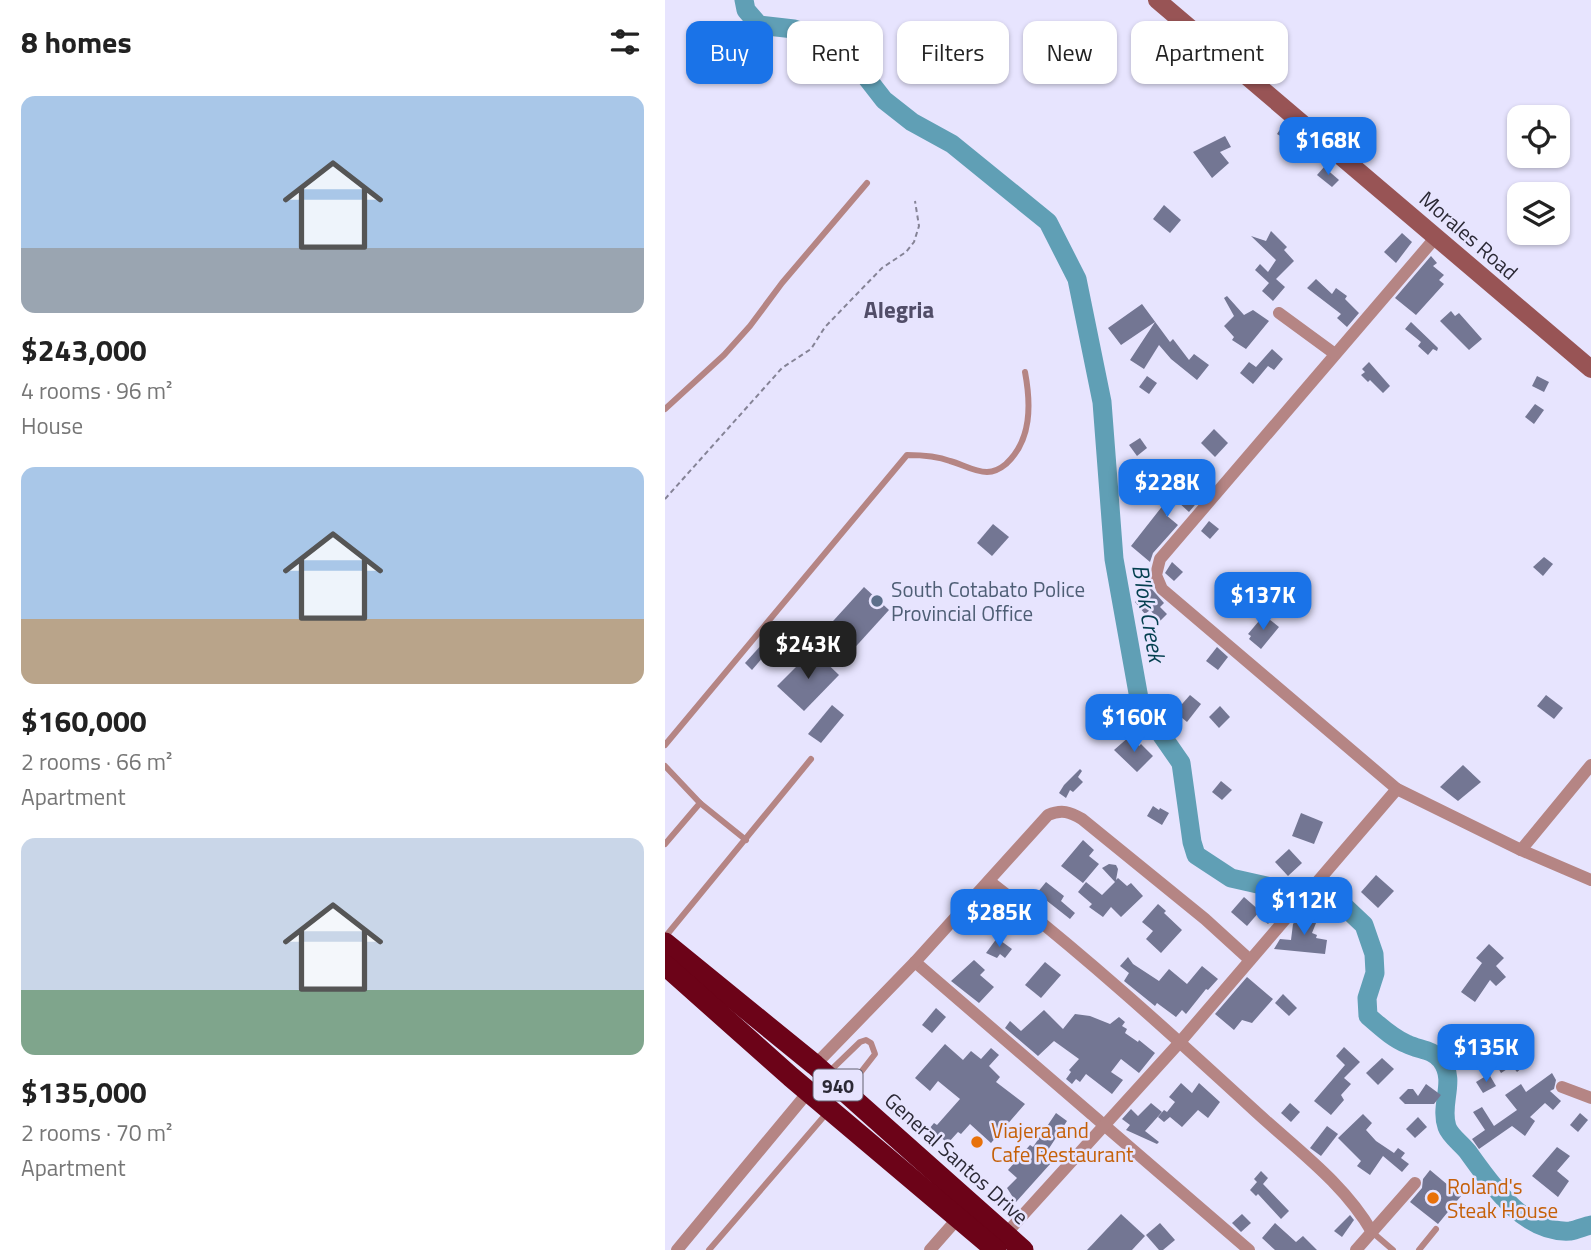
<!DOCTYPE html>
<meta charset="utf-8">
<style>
:root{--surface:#fff;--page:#f2f2f2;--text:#222;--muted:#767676;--accent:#1a73e8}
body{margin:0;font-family:"Titillium Web",sans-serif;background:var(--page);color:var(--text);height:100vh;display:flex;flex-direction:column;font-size:26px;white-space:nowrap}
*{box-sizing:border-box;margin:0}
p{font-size:23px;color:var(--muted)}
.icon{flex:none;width:38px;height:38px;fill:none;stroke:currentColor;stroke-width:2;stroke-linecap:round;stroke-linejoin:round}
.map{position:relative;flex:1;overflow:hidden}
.details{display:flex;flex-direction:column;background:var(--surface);width:665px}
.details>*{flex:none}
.banner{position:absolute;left:21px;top:21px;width:665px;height:63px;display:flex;gap:14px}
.fabs{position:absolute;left:842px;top:105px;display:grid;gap:14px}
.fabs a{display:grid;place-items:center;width:63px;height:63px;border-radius:14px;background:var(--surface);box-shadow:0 2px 5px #0004;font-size:35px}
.price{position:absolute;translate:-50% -60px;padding:0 16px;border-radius:14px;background:var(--accent);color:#fff;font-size:23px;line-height:46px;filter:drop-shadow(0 2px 4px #0008)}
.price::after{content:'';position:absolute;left:50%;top:42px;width:21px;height:16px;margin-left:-10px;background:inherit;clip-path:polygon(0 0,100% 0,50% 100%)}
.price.active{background:#222;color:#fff}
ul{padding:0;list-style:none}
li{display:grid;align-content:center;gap:14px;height:371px;padding:0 21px}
li span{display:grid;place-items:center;height:217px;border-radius:14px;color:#555}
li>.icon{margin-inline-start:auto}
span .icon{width:126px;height:126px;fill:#fffc;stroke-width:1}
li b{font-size:30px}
h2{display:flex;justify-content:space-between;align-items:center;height:84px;padding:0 21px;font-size:30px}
.chip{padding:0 24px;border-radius:14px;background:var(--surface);box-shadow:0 2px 5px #0004;font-size:24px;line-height:63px}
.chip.active{background:var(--accent);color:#fff}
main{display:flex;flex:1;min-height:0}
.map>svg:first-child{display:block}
</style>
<main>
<section class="details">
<h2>8 homes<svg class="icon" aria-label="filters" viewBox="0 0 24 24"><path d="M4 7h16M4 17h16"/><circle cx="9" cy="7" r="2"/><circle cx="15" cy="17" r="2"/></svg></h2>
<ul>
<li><span style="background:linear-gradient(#a9c7e8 70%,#9aa5b1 0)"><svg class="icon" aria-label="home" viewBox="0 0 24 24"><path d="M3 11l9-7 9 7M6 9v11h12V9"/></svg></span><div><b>$243,000</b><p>4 rooms · 96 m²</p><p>House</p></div></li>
<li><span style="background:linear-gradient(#a9c7e8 70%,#b9a48a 0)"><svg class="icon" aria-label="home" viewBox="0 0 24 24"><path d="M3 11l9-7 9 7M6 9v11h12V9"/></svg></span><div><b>$160,000</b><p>2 rooms · 66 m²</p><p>Apartment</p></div></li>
<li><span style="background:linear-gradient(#c9d6e8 70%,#7fa58c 0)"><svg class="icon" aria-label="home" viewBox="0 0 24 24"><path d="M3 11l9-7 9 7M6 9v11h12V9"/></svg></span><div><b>$135,000</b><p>2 rooms · 70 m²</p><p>Apartment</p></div></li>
</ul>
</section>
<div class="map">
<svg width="926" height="1250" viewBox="0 0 926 1250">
<rect width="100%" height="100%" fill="#e7e4fe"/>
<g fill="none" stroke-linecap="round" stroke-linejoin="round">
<path stroke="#609fb5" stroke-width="19" d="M79,0L81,10L94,25L129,29L163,41L198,73L219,100L247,122L287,144L383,222L412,279L437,402L449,559L475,704L516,763L527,842L531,855L566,878L623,891L681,908L699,925L709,954L710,973L702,998L703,1016C715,1026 727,1038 742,1044C754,1050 767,1049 776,1060C792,1081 774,1104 782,1127C785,1136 797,1144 803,1152C826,1184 859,1234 905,1231C912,1230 920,1226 926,1225"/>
</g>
<g fill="#737693">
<path d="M618,125L632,134L627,143L612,134Z"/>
<path d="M560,136L566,147L555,152L564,163L547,178L528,152Z"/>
<path d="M659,167L674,180L667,187L652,175Z"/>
<path d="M499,205L516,220L505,233L488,219Z"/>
<path d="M606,231L622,247L619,250L629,261L611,279L620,287L608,301L597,291L604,283L590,270L595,264L603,272L611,260L586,236L601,241Z"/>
<path d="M737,233L747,242L731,263L719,252Z"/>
<path d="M766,256L772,263L768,266L779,275L774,280L779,284L751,315L730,298Z"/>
<path d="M651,279L667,294L671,288L682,296L680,299L694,313L682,327L672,318L676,314L642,288Z"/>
<path d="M562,296L579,315L588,310L604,321L581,349L567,340L569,337L559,326L569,316L559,298Z"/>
<path d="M477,304L505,342L508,339L524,360L529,354L544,365L532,380L506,359L494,345L479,369L465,360L490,322L456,345L443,328Z"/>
<path d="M786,311L790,316L794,313L817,339L804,350L775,321Z"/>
<path d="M746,322L771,346L773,348L772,351L768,349L763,355L753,346L756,342L740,329Z"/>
<path d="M607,349L618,359L609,370L603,366L588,384L575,373L584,362L591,367Z"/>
<path d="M704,362L725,386L718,393L705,380L703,382L696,375L700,372L697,369Z"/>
<path d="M482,376L492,383L484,394L474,387Z"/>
<path d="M872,376L884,382L879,392L867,386Z"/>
<path d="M870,404L879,410L869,424L860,417Z"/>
<path d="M549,429L563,443L550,457L536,443Z"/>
<path d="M475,438L482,448L472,456L464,445Z"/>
<path d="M521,476L540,493L524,512L513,502L501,515L513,525L488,553L485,562L466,546Z"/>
<path d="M544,521L554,529L545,539L536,531Z"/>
<path d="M328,524L344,537L327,556L312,543Z"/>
<path d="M879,557L888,564L878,576L868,567Z"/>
<path d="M507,562L518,572L509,581L500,573Z"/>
<path d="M199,587L224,610L184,654L159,631Z"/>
<path d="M485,587L499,603L495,607L502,614L495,621L485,610L480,614L470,602Z"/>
<path d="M599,615L614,627L596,649L584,639L586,636L583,634Z"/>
<path d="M99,642L106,648L87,670L80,663Z"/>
<path d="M552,647L563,657L553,670L541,661Z"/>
<path d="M148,650L174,675L139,711L112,686Z"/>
<path d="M525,695L536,704L522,722L510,712Z"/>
<path d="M881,695L898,708L889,719L872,706Z"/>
<path d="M167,705L179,715L156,743L143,734Z"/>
<path d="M555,706L565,717L554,728L544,717Z"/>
<path d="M465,736L474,746L476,744L488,756L472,772L449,750Z"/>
<path d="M798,765L816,782L793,801L775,787Z"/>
<path d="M415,769L417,771L413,777L418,782L408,792L405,790L401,798L394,793L399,785Z"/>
<path d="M556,781L567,790L557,800L547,792Z"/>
<path d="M488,806L494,810L495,808L504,813L497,825L482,816Z"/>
<path d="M636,813L658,822L649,844L627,836Z"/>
<path d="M418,840L429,850L424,856L434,864L418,883L396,866Z"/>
<path d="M624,849L637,863L623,876L610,862Z"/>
<path d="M444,864L451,865L453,869L451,880L453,878L462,886L466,883L478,896L456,917L446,907L438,917L424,907L427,904L413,892L421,882L437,895L450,882L437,868Z"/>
<path d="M711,875L729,891L713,908L696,892Z"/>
<path d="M381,882L399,896L396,901L410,913L405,919L372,893Z"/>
<path d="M579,897L595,911L582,926L566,912Z"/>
<path d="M493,904L501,911L499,913L517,930L496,953L481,939L488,931L477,922Z"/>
<path d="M602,905L612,914L603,924L593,915Z"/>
<path d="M638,912L653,918L647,933L652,935L651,938L662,940L660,954L609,949L615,939L626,940L628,924Z"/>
<path d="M332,938L347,949L340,958L335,954L332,958L321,953Z"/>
<path d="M824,944L839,958L831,966L841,977L831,986L825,980L810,1002L796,992L817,963L811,958Z"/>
<path d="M463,957L468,964L494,981L504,969L522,984L537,966L553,979L543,990L541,989L521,1014L517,1010L511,1017L492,1003L490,1006L459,981L464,973L455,966Z"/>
<path d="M309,960L320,970L315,975L329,987L314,1003L286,981Z"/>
<path d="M380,962L396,975L376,998L360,985Z"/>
<path d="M582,977L608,999L587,1023L577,1020L569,1030L550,1014Z"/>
<path d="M618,994L632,1008L624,1016L610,1003Z"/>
<path d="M271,1008L281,1017L267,1033L257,1025Z"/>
<path d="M379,1010L398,1029L410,1014L425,1016L445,1024L454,1017L460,1022L457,1026L462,1029L460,1033L473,1042L474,1040L490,1053L474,1073L456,1059L446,1072L458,1080L447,1094L421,1074L415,1082L411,1079L407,1084L401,1079L406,1072L404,1070L414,1059L389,1041L373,1056L340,1028L345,1021L356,1031Z"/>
<path d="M852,1029L861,1043L852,1050L863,1063L852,1072L847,1066L836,1073L819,1043L828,1037L831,1042Z"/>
<path d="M280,1044L298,1060L306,1051L316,1059L326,1048L334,1055L324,1066L335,1077L331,1082L360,1104L326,1143L305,1124L296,1134L293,1132L283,1143L264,1129L269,1123L272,1125L295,1099L273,1081L265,1091L250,1078Z"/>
<path d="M679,1047L695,1062L679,1078L686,1084L676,1095L679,1100L666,1115L649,1101L680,1065L671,1056Z"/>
<path d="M717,1058L729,1069L713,1085L701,1073Z"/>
<path d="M887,1073L891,1080L889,1089L885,1091L896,1101L888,1110L880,1103L865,1117L870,1121L860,1136L847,1126L814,1149L807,1139L820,1130L808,1112L817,1107L829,1126L852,1110L840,1095L856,1084L861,1092Z"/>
<path d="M824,1074L831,1086L818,1093L811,1082Z"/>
<path d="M516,1083L527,1093L534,1083L555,1102L543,1118L533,1110L517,1127L505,1117L499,1122L493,1117L499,1110L502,1112L510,1102L504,1097Z"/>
<path d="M761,1084L776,1095L769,1104H740L734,1098L743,1089H748L753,1096Z"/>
<path d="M486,1103L497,1112L480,1131L494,1142L492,1144L461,1130L465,1125L457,1119L466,1109L473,1116Z"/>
<path d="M625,1103L635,1112L626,1122L616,1113Z"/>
<path d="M391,1113L402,1121L379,1156L386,1163L351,1202L342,1188L352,1178L343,1170L365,1145L368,1147Z"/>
<path d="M915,1113L923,1120L913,1132L905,1125Z"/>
<path d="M698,1114L707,1123L701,1130L711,1141L729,1153L733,1148L740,1153L736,1158L744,1164L737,1172L718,1156L705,1175L692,1166L696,1161L673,1138Z"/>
<path d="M753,1117L762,1127L750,1138L741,1129Z"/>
<path d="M662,1126L673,1134L656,1156L645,1148Z"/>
<path d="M892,1147L905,1156L892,1171L904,1181L893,1197L867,1176Z"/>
<path d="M765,1170L796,1196L773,1224L745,1202L757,1188L758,1179Z"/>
<path d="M596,1171L603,1178L598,1184L624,1211L616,1219L593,1194L591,1196L585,1190L592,1182L589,1179Z"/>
<path d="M456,1214L480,1236L467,1250H422Z"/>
<path d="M577,1214L586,1223L576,1232L567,1223Z"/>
<path d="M685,1215L689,1220L677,1237L669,1231Z"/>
<path d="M495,1223L510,1240L498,1250H494L481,1235Z"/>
<path d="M610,1223L631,1242L638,1236L652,1250H610L597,1238Z"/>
</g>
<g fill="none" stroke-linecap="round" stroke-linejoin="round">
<path stroke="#858396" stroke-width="2" stroke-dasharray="5 3.5" stroke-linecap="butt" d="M0,499L117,368L146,349L160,327L217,268L241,252L249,242L254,226L250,201"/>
<g stroke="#b58584" stroke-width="6">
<path d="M0,409L59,355L85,326L117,283L202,183"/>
<path d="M0,745L242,455C256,455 272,456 285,461C297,464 309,472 322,472C330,472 335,469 341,464C367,440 366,404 360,372"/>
<path d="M0,766L35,803L81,840"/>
<path d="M0,844L35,803"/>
<path d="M0,937L146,759"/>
<path d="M165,1071L195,1042L201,1040L206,1043L210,1054L182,1090"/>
<path d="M707,1232L728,1250"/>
<path d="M44,1250L161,1114"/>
<path d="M754,1250L771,1229"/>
</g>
<g stroke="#b58584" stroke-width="12">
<path d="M771,237L495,559L491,575L497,589L732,789L856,850L926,880"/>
<path d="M614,313L670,354"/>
<path d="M856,850L926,765"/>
<path d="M324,881C416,952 503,1031 589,1110C630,1148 679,1183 707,1232"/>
<path d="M250,962L584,1250"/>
<path d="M150,1065L250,962L383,815C397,809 405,812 417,819L540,919L585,960"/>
<path d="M897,1087L926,1098"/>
<path d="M338,1237L515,1042L732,789"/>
<path d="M12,1250L144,1091"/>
<path d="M265,1250L294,1217"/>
<path d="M691,1250L750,1183"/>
</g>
<path stroke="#985455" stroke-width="18" d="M492,0L926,369"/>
<g stroke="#6c0318" stroke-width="21">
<path d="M0,943L150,1065L358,1250"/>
<path d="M0,965L126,1077L331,1250"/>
</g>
</g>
<circle fill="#5c6f8a" stroke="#e7e4fe" stroke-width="2.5" cx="212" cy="601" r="7"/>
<g fill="#e8710a" stroke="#e7e4fe" stroke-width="2.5">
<circle cx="312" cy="1142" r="7"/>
<circle cx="768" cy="1198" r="7"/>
</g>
<g text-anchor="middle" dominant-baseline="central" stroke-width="5" stroke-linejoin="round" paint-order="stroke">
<rect fill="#e7e4fe" stroke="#636171" stroke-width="2" x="148.5" y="1069.5" width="49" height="31" rx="5"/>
<g font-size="19" font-weight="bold" fill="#2b2935">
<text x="173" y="1085">940</text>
</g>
<g font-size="21" fill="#2b2935" stroke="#e7e4fe">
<text transform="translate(804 235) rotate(41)">Morales Road</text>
<text transform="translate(292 1158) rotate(42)">General Santos Drive</text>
</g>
<g font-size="21" fill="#4e5e75" stroke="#e7e4fe" text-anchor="start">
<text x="226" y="589">South Cotabato Police<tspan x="226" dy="24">Provincial Office</tspan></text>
</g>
<g font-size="21" fill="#c56008" stroke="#e7e4fe" text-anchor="start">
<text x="326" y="1130">Viajera and<tspan x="326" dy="24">Cafe Restaurant</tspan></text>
<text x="782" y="1186">Roland's<tspan x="782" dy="24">Steak House</tspan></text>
</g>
<g font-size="23" font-weight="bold" fill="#514d68" stroke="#e7e4fe">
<text x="234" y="309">Alegria</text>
</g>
<g font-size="23" font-style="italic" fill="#033f4f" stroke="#e7e4fe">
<text transform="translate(484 613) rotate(80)">B'lok Creek</text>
</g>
</g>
</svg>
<div class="fabs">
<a><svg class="icon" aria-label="locate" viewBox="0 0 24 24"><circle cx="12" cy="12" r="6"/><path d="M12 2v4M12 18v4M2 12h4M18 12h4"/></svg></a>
<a><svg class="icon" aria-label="layers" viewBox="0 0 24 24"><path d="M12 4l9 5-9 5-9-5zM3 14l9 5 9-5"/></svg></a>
</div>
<b class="price" style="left:663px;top:177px">$168K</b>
<b class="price" style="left:502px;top:519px">$228K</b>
<b class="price" style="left:598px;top:632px">$137K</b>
<b class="price active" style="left:143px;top:681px">$243K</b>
<b class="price" style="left:469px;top:754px">$160K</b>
<b class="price" style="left:639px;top:937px">$112K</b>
<b class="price" style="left:334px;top:949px">$285K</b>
<b class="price" style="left:821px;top:1084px">$135K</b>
<div class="banner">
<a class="chip active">Buy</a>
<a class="chip">Rent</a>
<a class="chip">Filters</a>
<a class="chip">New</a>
<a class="chip">Apartment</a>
</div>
</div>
</main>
